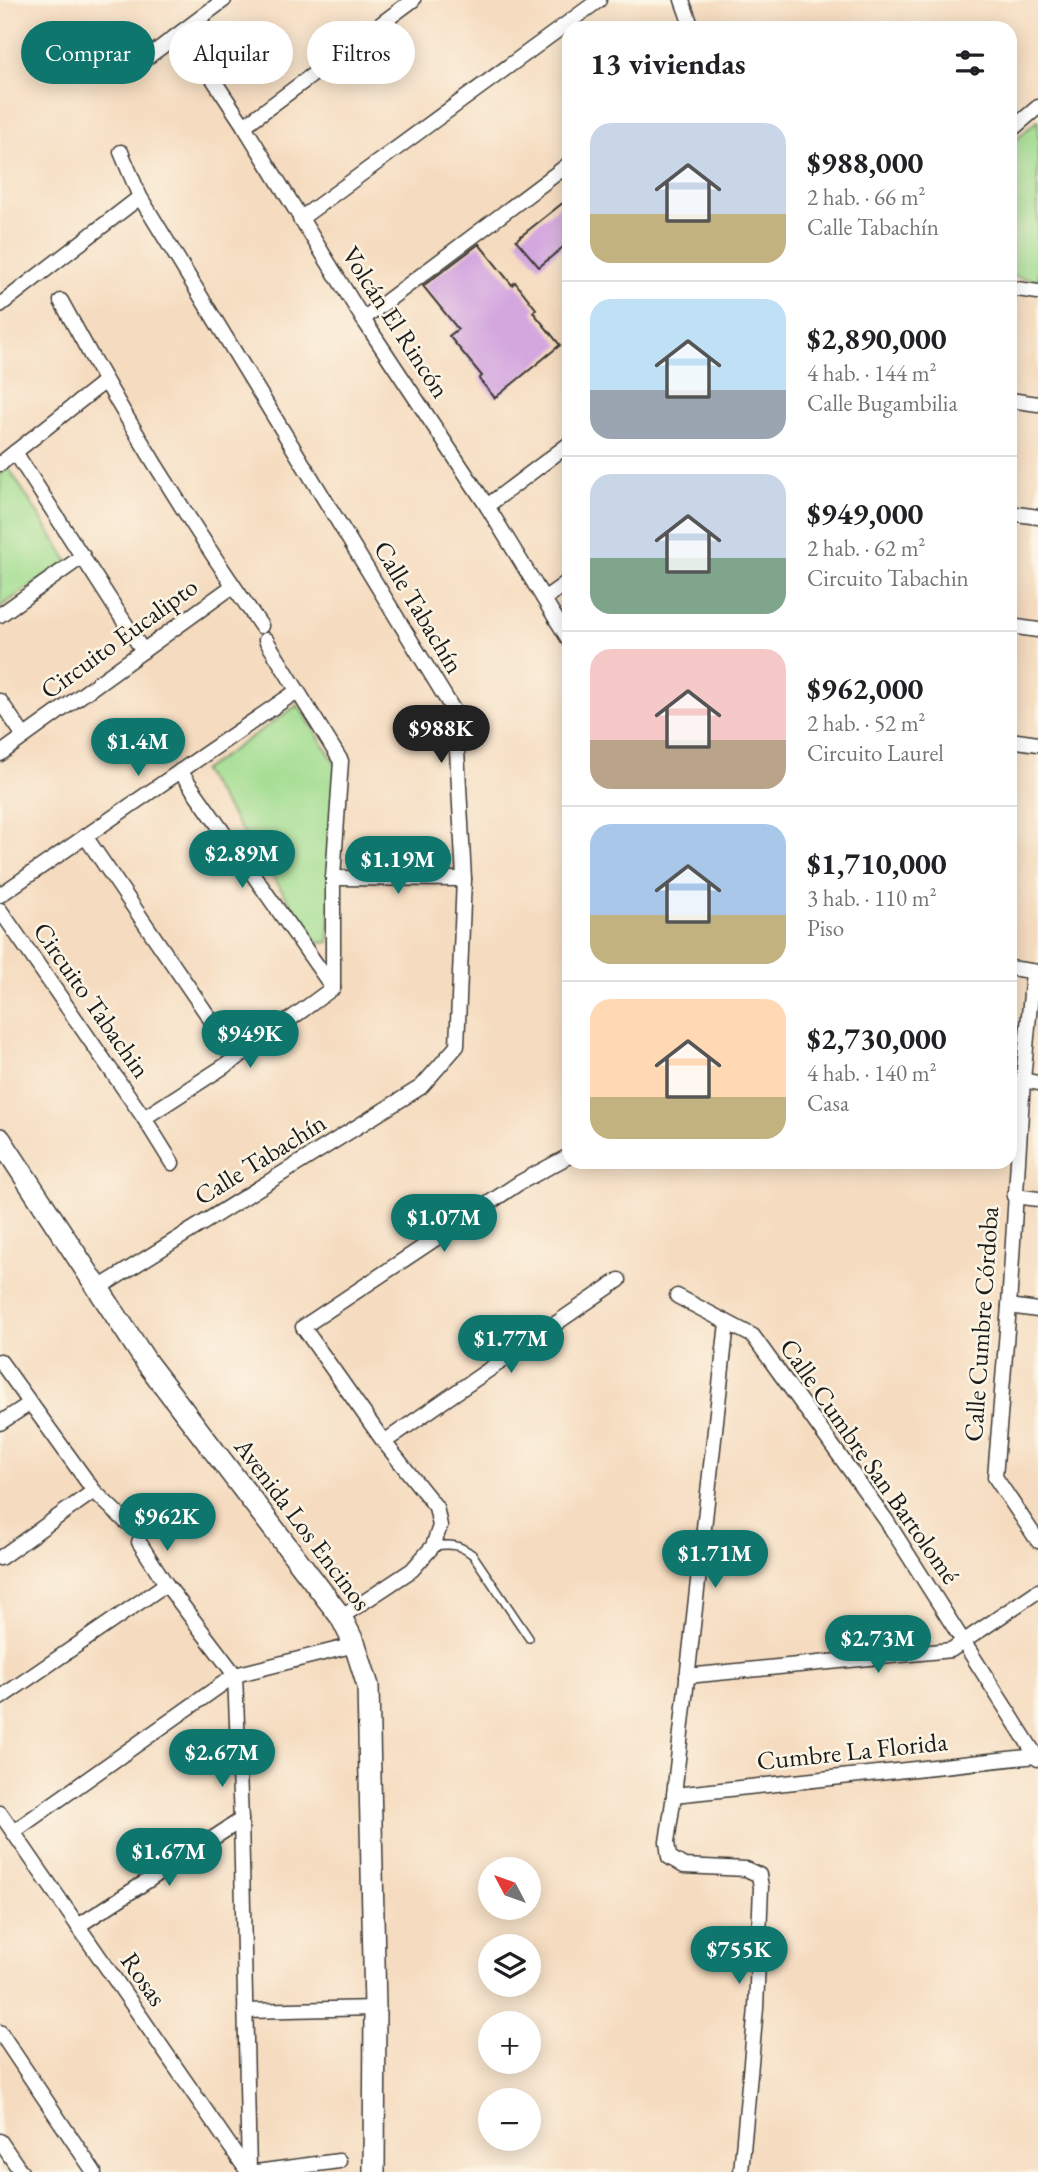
<!DOCTYPE html>
<html lang="es">
<meta charset="utf-8">
<style>
:root{--surface:#fff;--page:#f6f6f6;--text:#202124;--muted:#757577;--line:#e0e0e0;--accent:#0f766e}
body{margin:0;font-family:"EB Garamond",serif;background:var(--page);color:var(--text);height:100vh;display:flex;flex-direction:column;font-size:26px;white-space:nowrap}
*{box-sizing:border-box;margin:0}
p{font-size:23px;color:var(--muted)}
.icon{flex:none;width:38px;height:38px;fill:none;stroke:currentColor;stroke-width:2;stroke-linecap:round;stroke-linejoin:round}
.map{position:relative;flex:1;overflow:hidden}
.sheet{position:absolute;left:562px;top:21px;width:455px;height:1148px;display:flex;flex-direction:column;background:var(--surface);border-radius:21px;box-shadow:0 4px 18px #0003}
.sheet>*{flex:none}
.hud{position:absolute;left:21px;top:21px;width:436px;height:63px;display:flex;gap:14px}
.needle{width:46px;rotate:311deg}
.fabs{position:absolute;left:478px;top:1857px;display:grid;gap:14px}
.fabs a{display:grid;place-items:center;width:63px;height:63px;border-radius:50%;background:var(--surface);box-shadow:0 4px 18px #0003;font-size:35px}
.price{position:absolute;translate:-50% -60px;padding:0 16px;border-radius:24px;background:var(--accent);color:#fff;font-size:23px;line-height:46px;filter:drop-shadow(0 2px 4px #0008)}
.price::after{content:'';position:absolute;left:50%;top:42px;width:21px;height:16px;margin-left:-10px;background:inherit;clip-path:polygon(0 0,100% 0,50% 100%)}
.price.current{background:#222;color:#fff}
ul{padding:0;list-style:none}
li{display:flex;align-items:center;gap:21px;height:175px;padding:0 28px}
li+li{border-top:2px solid var(--line)}
li span{display:grid;place-items:center;flex:none;width:196px;height:140px;border-radius:21px;color:#555}
li>.icon{margin-inline-start:auto}
span .icon{width:84px;height:84px;fill:#fffc;stroke-width:1}
li b{font-size:30px}
h2{display:flex;justify-content:space-between;align-items:center;height:84px;padding:0 28px;font-size:30px}
.pill{padding:0 24px;border-radius:32px;background:var(--surface);box-shadow:0 4px 18px #0003;font-size:24px;line-height:63px}
.pill.current{background:var(--accent);color:#fff}
.map>svg:first-child{display:block}
</style>
<div class="map">
<svg width="1038" height="2172" viewBox="0 0 1038 2172">
<rect width="100%" height="100%" fill="#fcf5e5"/>
<filter id="ink" filterUnits="userSpaceOnUse"><feTurbulence type="fractalNoise" baseFrequency=".0143" numOctaves="2"/><feDisplacementMap in="SourceGraphic" scale="14" xChannelSelector="R" yChannelSelector="G"/><feConvolveMatrix kernelMatrix="1 2 1 2 8 2 1 2 1" color-interpolation-filters="sRGB"/></filter>
<filter id="wash" filterUnits="userSpaceOnUse"><feTurbulence type="fractalNoise" baseFrequency=".00686" numOctaves="4" result="noise"/><feDisplacementMap in="SourceGraphic" scale="28" xChannelSelector="R" yChannelSelector="G"/><feGaussianBlur stdDeviation="1.57" result="paint"/><feColorMatrix in="noise" values="0 0 0 0 0 0 0 0 0 0 0 0 0 0 0 0 0 1.4 0 .05"/><feComposite in="paint" operator="in"/></filter>
<g filter="url(#wash)">
<rect width="100%" height="100%" fill="#f5dbbf"/>
<g fill="#a1dd90" stroke="#5e7c56" stroke-width="2">
<path d="M1038,120V280L1010,276V145Z"/>
<path d="M8,467L68,561L0,607V474Z"/>
<path d="M298,705L337,766L329,942L317,943L202,771Z"/>
</g>
<g id="blocks">
<g fill="#d4a8df">
<path d="M569,198V242L539,267L516,240Z"/>
<path d="M479,244L512,285L515,282L536,309L533,312L560,345L495,398L479,379L482,376L449,336L458,329L423,286Z"/>
</g>
</g>
</g>
<g filter="url(#ink)">
<use href="#blocks" fill-opacity="0" stroke="#3d3934" stroke-width="2"/>
<g fill="none" stroke-linecap="round" stroke-linejoin="round">
<g stroke="#3d3934" stroke-width="10">
<path id="lane" d="M434,1546C451,1544 459,1544 473,1555L529,1638"/>
</g>
<g stroke="#3d3934" stroke-width="17">
<g id="street">
<path d="M682,0L692,28"/>
<path d="M182,32L244,126L363,319L487,506L569,640"/>
<path d="M144,60L224,0"/>
<path d="M244,126L413,0"/>
<path d="M1010,131L1038,107"/>
<path d="M300,219L599,0"/>
<path d="M1010,288L1038,292"/>
<path d="M61,301C121,413 189,522 261,626"/>
<path d="M0,305L140,197"/>
<path d="M363,319L569,164"/>
<path d="M1010,400L1038,404"/>
<path d="M15,452L143,651"/>
<path d="M0,464L104,382"/>
<path d="M487,506L569,444"/>
<path d="M1010,513L1038,517"/>
<path d="M544,599L569,581"/>
<path d="M0,615L83,556"/>
<path d="M1010,626L1038,630"/>
<path d="M266,640L341,761L333,878V988"/>
<path d="M0,701L24,736"/>
<path d="M1010,740L1038,744"/>
<path d="M0,754L233,586"/>
<path d="M180,771L333,988"/>
<path d="M85,836L237,1058"/>
<path d="M333,878L464,879"/>
<path d="M0,895L297,691"/>
<path d="M0,910L144,1118L172,1163"/>
<path d="M1010,968L1038,972"/>
<path d="M1033,972L1023,1080L1009,1306L995,1477L1038,1541"/>
<path d="M1023,1080L1038,1083"/>
<path d="M144,1118L237,1058L333,988"/>
<path d="M1014,1196L1038,1199"/>
<path d="M97,1289L421,1087L457,1046L464,879L455,713L140,197L121,152"/>
<path d="M677,1296L753,1336L886,1520L1038,1759"/>
<path d="M1009,1306L1038,1310"/>
<path d="M727,1323L674,1795L667,1842L669,1857L684,1866L746,1869L759,1875L761,1887L756,2008L741,2172"/>
<path d="M0,1361L94,1491L126,1522"/>
<path d="M0,1423L29,1404"/>
<path d="M384,1442L619,1280"/>
<path d="M139,1542L166,1584"/>
<path d="M0,1558L94,1491"/>
<path d="M341,1617L412,1570L433,1546L440,1526L436,1507L384,1442L303,1327L519,1183L569,1156"/>
<path d="M687,1676L951,1650L1038,1591"/>
<path d="M0,1698L166,1584L235,1675L241,1820L249,2172"/>
<path d="M674,1795L1036,1756"/>
<path d="M0,1813L248,2172"/>
<path d="M13,1832L235,1675L355,1645"/>
<path d="M78,1926L241,1820"/>
<path d="M245,2011L375,2008"/>
<path d="M0,2032L94,2172"/>
<path d="M0,2141L21,2172"/>
<path d="M256,2172L339,2161"/>
</g>
</g>
<g stroke="#3d3934" stroke-width="24">
<path id="secondary" d="M0,1139L147,1363L341,1617L355,1645L368,1686L375,2008L374,2172"/>
</g>
<use href="#lane" stroke="#fff" stroke-width="7"/>
<use href="#street" stroke="#fff" stroke-width="14"/>
<use href="#secondary" stroke="#fff" stroke-width="21"/>
</g>
</g>
<g text-anchor="middle" dominant-baseline="central" stroke-width="5" stroke-linejoin="round" paint-order="stroke">
<g font-size="26" fill="#1c1c1c" stroke="#fcf5e5">
<text transform="translate(396 322) rotate(57)">Volcán El Rincón</text>
<text transform="translate(419 607) rotate(59)">Calle Tabachín</text>
<text transform="translate(119 638) rotate(-36)">Circuito Eucalipto</text>
<text transform="translate(92 1000) rotate(55)">Circuito Tabachin</text>
<text transform="translate(260 1159) rotate(-32)">Calle Tabachín</text>
<text transform="translate(981 1324) rotate(-86)">Calle Cumbre Córdoba</text>
<text transform="translate(870 1461) rotate(55)">Calle Cumbre San Bartolomé</text>
<text transform="translate(303 1524) rotate(53)">Avenida Los Encinos</text>
<text transform="translate(852 1751) rotate(-6)">Cumbre La Florida</text>
<text transform="translate(144 1979) rotate(55)">Rosas</text>
</g>
</g>
</svg>
<div class="fabs">
<a><svg class="needle" viewBox="-14 -14 28 28"><path d="M0-13l5 13h-10z" fill="#e53935"/><path d="M0 13l5-13h-10z" fill="#757577"/></svg></a>
<a><svg class="icon" aria-label="layers" viewBox="0 0 24 24"><path d="M12 4l9 5-9 5-9-5zM3 14l9 5 9-5"/></svg></a>
<a>+</a>
<a>−</a>
</div>
<b class="price current" style="left:441px;top:765px">$988K</b>
<b class="price" style="left:138px;top:778px">$1.4M</b>
<b class="price" style="left:242px;top:890px">$2.89M</b>
<b class="price" style="left:398px;top:896px">$1.19M</b>
<b class="price" style="left:250px;top:1070px">$949K</b>
<b class="price" style="left:444px;top:1254px">$1.07M</b>
<b class="price" style="left:511px;top:1375px">$1.77M</b>
<b class="price" style="left:167px;top:1553px">$962K</b>
<b class="price" style="left:715px;top:1590px">$1.71M</b>
<b class="price" style="left:878px;top:1675px">$2.73M</b>
<b class="price" style="left:222px;top:1789px">$2.67M</b>
<b class="price" style="left:169px;top:1888px">$1.67M</b>
<b class="price" style="left:739px;top:1986px">$755K</b>
<div class="hud">
<a class="pill current">Comprar</a>
<a class="pill">Alquilar</a>
<a class="pill">Filtros</a>
</div>
<section class="sheet">
<h2>13 viviendas<svg class="icon" aria-label="filters" viewBox="0 0 24 24"><path d="M4 7h16M4 17h16"/><circle cx="9" cy="7" r="2"/><circle cx="15" cy="17" r="2"/></svg></h2>
<ul>
<li><span style="background:linear-gradient(#c9d6e8 65%,#c2b280 0)"><svg class="icon" aria-label="home" viewBox="0 0 24 24"><path d="M3 11l9-7 9 7M6 9v11h12V9"/></svg></span><div><b>$988,000</b><p>2 hab. · 66 m²</p><p>Calle Tabachín</p></div></li>
<li><span style="background:linear-gradient(#bfe0f5 65%,#9aa5b1 0)"><svg class="icon" aria-label="home" viewBox="0 0 24 24"><path d="M3 11l9-7 9 7M6 9v11h12V9"/></svg></span><div><b>$2,890,000</b><p>4 hab. · 144 m²</p><p>Calle Bugambilia</p></div></li>
<li><span style="background:linear-gradient(#c9d6e8 60%,#7fa58c 0)"><svg class="icon" aria-label="home" viewBox="0 0 24 24"><path d="M3 11l9-7 9 7M6 9v11h12V9"/></svg></span><div><b>$949,000</b><p>2 hab. · 62 m²</p><p>Circuito Tabachin</p></div></li>
<li><span style="background:linear-gradient(#f6c9c9 65%,#b9a48a 0)"><svg class="icon" aria-label="home" viewBox="0 0 24 24"><path d="M3 11l9-7 9 7M6 9v11h12V9"/></svg></span><div><b>$962,000</b><p>2 hab. · 52 m²</p><p>Circuito Laurel</p></div></li>
<li><span style="background:linear-gradient(#a9c7e8 65%,#c2b280 0)"><svg class="icon" aria-label="home" viewBox="0 0 24 24"><path d="M3 11l9-7 9 7M6 9v11h12V9"/></svg></span><div><b>$1,710,000</b><p>3 hab. · 110 m²</p><p>Piso</p></div></li>
<li><span style="background:linear-gradient(#ffd9b3 70%,#c2b280 0)"><svg class="icon" aria-label="home" viewBox="0 0 24 24"><path d="M3 11l9-7 9 7M6 9v11h12V9"/></svg></span><div><b>$2,730,000</b><p>4 hab. · 140 m²</p><p>Casa</p></div></li>
</ul>
</section>
</div>
